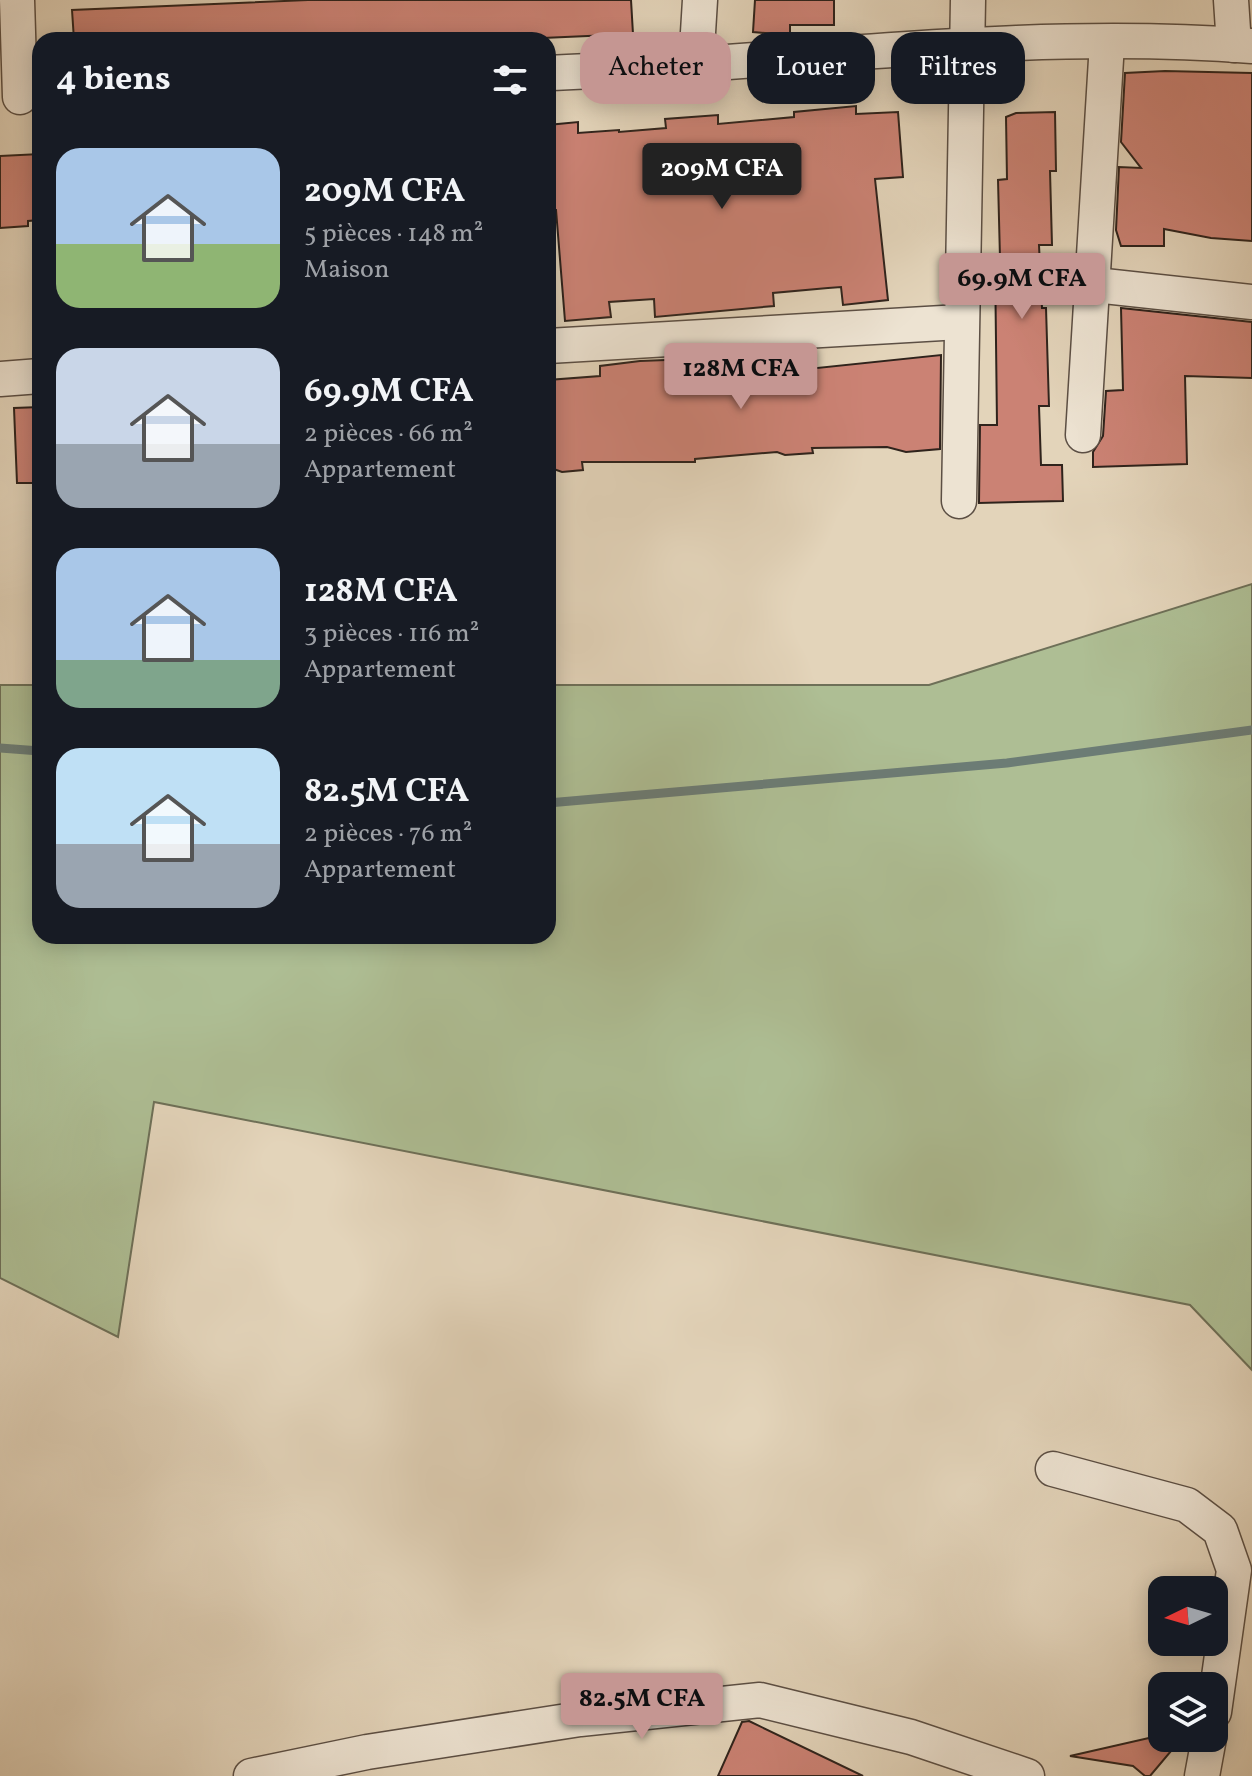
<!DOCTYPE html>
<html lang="fr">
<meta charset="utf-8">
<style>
:root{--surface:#171b24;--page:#20242c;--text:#f1f3f6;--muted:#9ea1a6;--accent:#c59692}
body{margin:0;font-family:Vollkorn,serif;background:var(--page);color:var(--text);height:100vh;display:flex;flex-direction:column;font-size:30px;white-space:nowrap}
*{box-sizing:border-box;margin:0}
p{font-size:26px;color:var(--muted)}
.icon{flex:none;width:44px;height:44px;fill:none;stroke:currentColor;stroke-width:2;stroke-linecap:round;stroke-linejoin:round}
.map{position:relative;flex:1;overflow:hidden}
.details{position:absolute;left:32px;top:32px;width:524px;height:912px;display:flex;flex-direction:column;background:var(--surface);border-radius:24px;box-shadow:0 4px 20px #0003}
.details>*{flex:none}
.top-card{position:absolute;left:580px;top:32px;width:552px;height:72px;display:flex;gap:16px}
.needle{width:52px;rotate:265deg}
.controls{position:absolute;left:1148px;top:1576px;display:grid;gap:16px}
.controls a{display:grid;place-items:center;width:80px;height:80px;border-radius:16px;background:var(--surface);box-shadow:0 4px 20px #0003;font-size:40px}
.price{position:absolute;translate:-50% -68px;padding:0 18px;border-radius:8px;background:var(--accent);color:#111;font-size:26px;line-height:52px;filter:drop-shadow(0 2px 4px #0008)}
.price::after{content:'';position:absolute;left:50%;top:48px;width:24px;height:18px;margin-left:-12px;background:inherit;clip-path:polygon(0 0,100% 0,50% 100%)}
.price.selected{background:#222;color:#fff}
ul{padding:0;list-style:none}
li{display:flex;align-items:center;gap:24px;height:200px;padding:0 24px}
li span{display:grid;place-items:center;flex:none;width:224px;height:160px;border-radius:24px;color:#555}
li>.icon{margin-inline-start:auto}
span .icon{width:96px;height:96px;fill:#fffc;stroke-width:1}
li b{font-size:34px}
h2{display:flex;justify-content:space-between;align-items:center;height:96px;padding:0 24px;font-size:34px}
.chip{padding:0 28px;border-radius:24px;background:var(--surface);box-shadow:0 4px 20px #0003;font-size:28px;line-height:72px}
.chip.selected{background:var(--accent);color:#111}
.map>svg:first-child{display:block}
</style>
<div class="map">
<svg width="1252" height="1776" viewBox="0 0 1252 1776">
<rect width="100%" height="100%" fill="#e3d4ba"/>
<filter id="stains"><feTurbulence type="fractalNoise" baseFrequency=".0025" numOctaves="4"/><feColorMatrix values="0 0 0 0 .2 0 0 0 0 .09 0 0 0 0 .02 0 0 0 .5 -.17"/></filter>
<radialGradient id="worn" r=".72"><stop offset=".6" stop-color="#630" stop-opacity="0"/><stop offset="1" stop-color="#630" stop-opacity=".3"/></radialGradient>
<path fill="#aebe94" stroke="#6e7058" stroke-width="2" d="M1252,584V1370L1190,1305L154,1102L118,1337L0,1278V685H40V936H548V685H929Z"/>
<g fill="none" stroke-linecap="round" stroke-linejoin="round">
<g stroke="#6c7c75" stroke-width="9">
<path d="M0,748L40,751"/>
<path d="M548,803L1007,763L1252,730"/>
</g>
</g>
<g fill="#cb8274" stroke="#2f231c" stroke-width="2">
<path d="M308,0H631L633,34L496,40H74L72,10Z"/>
<path d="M755,0H834V25H790V35L753,32Z"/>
<path d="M1165,71L1252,73V241L1211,238L1164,229V246H1121L1116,230L1119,167L1141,168L1121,142L1125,73Z"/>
<path d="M856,106V114L898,112L903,177L875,179L888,300L843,305L841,287L828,288L773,293L774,306L655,317L654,299L609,302L611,317L565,321L556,210H548V125L578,122V133L619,130V132L666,128L665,119L718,115V124L794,117V112Z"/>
<path d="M1055,112L1056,171H1050L1052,245H1039L1042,308H1046L1049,406H1039L1041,465H1062L1063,501L979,503L980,425H997L995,258H1000L998,180L1007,179L1006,117L1016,113Z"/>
<path d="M40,154V220L28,221V226L0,228V156Z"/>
<path d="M1121,308L1252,322V378L1185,376L1187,464L1093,467V452L1103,436L1106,391L1123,390Z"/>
<path d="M941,355L940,449L906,452L887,447L812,448L813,453L785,455L777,452L695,459V462H582L583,470L562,472L548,467V380L600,376V366L640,361L692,359V374L807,364L808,369Z"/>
<path d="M40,407V483H17L14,408Z"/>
<path d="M749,1721L863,1776H718L742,1722Z"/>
<path d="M1162,1735V1738H1182L1150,1776H1145L1133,1766L1070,1756Z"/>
</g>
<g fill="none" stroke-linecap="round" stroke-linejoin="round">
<g stroke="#5c4f44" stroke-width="37">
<g id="minor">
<path d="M17,0L20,97"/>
<path d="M1231,0L1234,45"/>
<path d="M696,65L700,0"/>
<path d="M548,73C782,64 1017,28 1252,46"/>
<path d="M1095,285L1252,302"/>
<path d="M548,346L960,322"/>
<path d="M0,379L40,376"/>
<path d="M1083,435L1107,43"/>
<path d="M959,501L968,0"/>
<path d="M1053,1469L1187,1505L1220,1530L1234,1570L1214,1712"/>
<path d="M251,1776L367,1752L580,1719L760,1700L911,1737L1027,1776"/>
<path d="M1202,1776L1209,1738"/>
</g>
</g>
<use href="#minor" stroke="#ede3d2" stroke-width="34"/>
</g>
<rect width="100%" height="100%" filter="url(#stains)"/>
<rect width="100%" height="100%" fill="url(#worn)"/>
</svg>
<div class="controls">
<a><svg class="needle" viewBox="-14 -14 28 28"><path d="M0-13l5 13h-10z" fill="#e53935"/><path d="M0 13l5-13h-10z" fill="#9ea1a6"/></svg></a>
<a><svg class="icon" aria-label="layers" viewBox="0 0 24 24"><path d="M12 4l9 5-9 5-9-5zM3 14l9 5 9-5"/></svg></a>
</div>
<b class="price selected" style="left:722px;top:211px">209M CFA</b>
<b class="price" style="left:1022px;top:321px">69.9M CFA</b>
<b class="price" style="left:741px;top:411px">128M CFA</b>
<b class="price" style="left:642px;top:1741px">82.5M CFA</b>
<div class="top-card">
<a class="chip selected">Acheter</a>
<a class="chip">Louer</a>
<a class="chip">Filtres</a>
</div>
<section class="details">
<h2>4 biens<svg class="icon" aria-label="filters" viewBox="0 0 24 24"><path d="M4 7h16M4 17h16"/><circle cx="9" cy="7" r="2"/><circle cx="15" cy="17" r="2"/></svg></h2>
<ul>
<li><span style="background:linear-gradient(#a9c7e8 60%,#8fb573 0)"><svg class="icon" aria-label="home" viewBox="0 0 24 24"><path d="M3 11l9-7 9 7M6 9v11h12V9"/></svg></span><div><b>209M CFA</b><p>5 pièces · 148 m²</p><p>Maison</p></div></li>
<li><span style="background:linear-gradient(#c9d6e8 60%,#9aa5b1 0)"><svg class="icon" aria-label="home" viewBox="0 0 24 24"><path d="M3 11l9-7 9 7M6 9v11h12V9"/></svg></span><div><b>69.9M CFA</b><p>2 pièces · 66 m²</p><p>Appartement</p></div></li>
<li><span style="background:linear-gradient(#a9c7e8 70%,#7fa58c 0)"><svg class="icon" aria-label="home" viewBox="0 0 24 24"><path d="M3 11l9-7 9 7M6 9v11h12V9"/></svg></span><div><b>128M CFA</b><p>3 pièces · 116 m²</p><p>Appartement</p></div></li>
<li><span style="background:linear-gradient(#bfe0f5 60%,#9aa5b1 0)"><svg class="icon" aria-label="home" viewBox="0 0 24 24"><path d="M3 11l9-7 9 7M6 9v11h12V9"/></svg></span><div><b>82.5M CFA</b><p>2 pièces · 76 m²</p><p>Appartement</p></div></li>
</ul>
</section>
</div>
